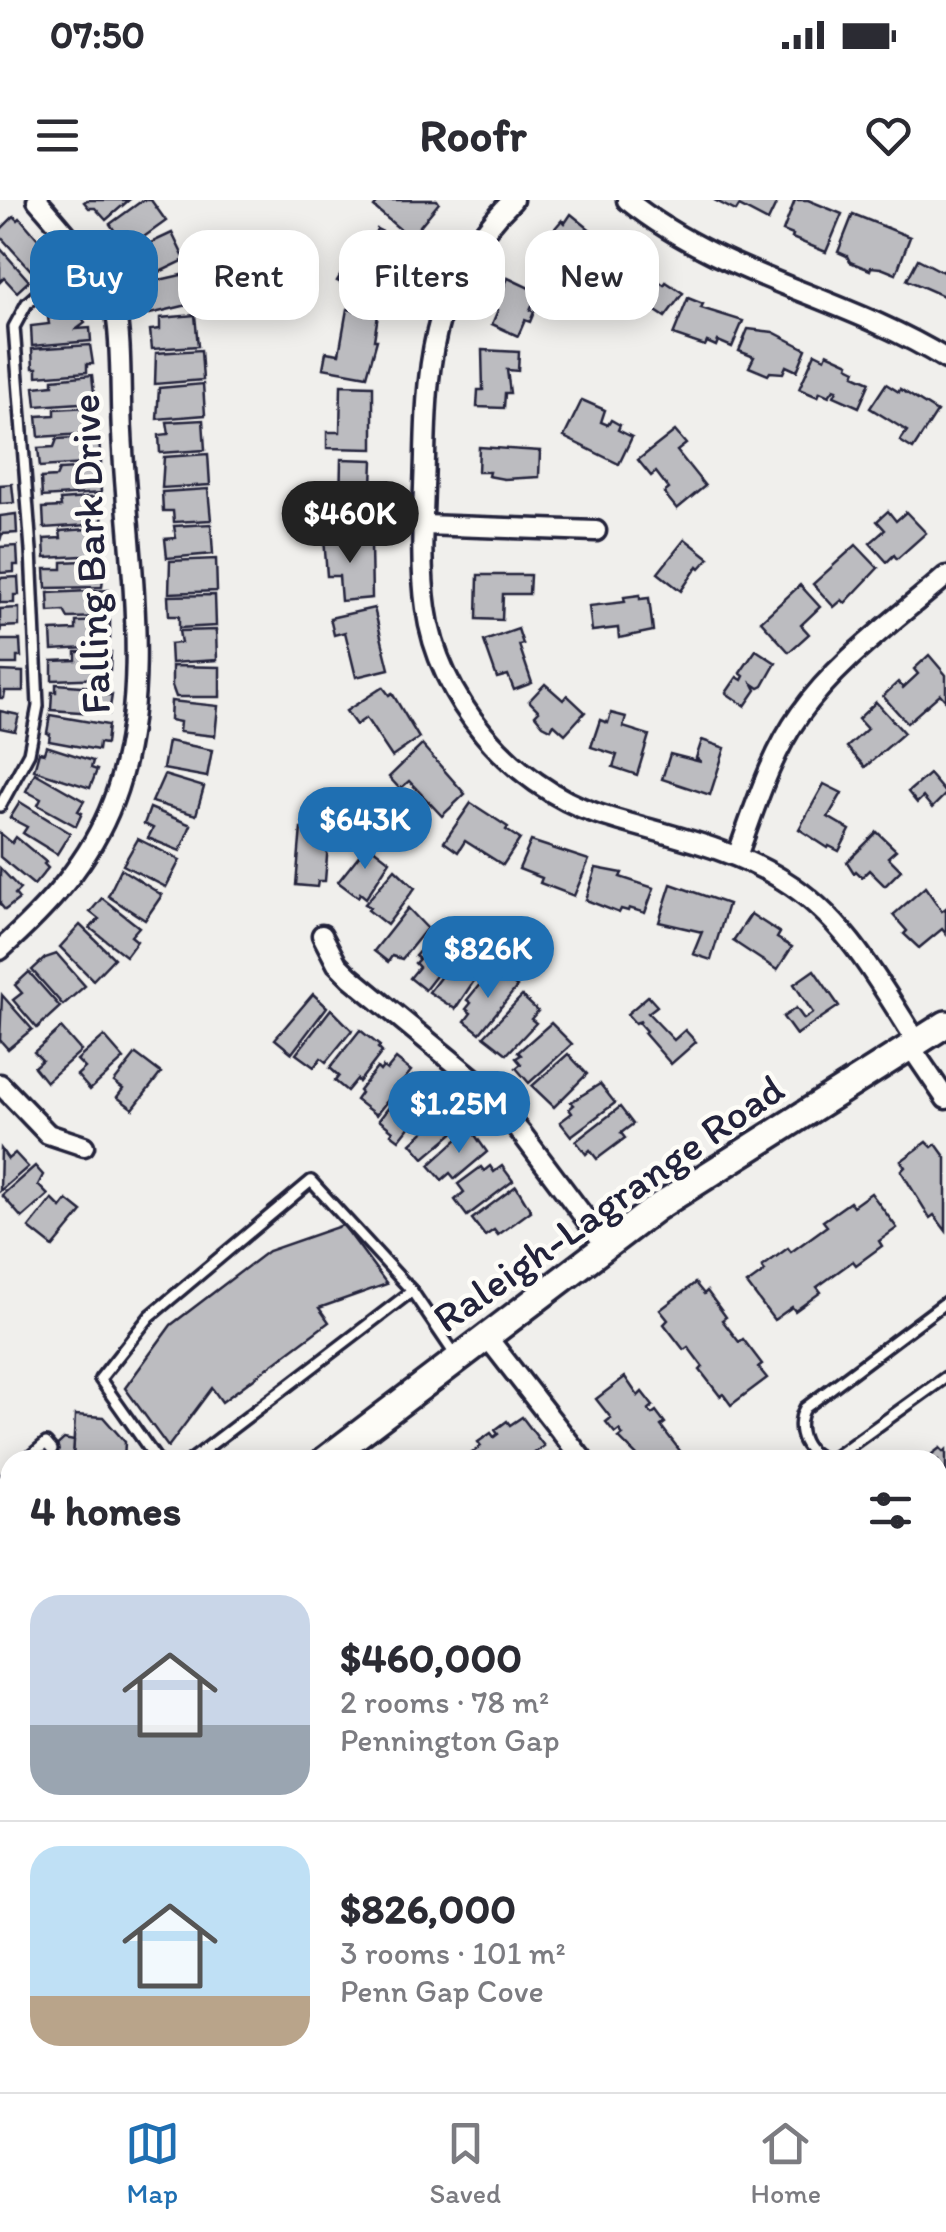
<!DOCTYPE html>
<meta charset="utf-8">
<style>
:root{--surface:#fff;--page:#f7f7f7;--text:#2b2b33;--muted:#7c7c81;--line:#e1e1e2;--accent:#1f6fb2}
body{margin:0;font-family:Itim,sans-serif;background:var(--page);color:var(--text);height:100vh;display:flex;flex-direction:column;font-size:38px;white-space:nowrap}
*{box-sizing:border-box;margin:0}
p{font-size:32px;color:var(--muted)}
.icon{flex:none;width:55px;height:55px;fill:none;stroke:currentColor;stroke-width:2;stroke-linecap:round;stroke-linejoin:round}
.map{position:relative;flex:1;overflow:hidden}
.sheet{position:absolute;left:0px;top:1250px;width:948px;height:642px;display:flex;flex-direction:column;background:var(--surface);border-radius:30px 30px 0 0;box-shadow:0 5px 25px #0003}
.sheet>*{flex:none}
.guide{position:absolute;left:30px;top:30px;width:888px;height:90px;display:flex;gap:20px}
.price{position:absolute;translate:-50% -85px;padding:0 22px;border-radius:35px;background:var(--accent);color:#fff;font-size:32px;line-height:65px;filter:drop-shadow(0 2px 5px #0008)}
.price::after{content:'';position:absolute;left:50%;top:60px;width:30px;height:22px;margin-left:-15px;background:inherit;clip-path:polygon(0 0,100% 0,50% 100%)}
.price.selected{background:#222;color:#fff}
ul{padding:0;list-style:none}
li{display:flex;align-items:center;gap:30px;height:250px;padding:0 30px}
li+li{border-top:2px solid var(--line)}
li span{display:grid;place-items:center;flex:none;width:280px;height:200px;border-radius:30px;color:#555}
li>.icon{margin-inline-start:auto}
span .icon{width:120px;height:120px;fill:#fffc;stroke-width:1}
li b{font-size:42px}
h2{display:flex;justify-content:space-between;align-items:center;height:120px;padding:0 30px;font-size:42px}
.chip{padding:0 35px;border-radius:30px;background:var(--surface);box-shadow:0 5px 25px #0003;font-size:35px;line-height:90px}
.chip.selected{background:var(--accent);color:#fff}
.status{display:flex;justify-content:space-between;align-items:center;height:70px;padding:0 50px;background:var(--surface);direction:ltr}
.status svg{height:28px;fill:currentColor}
header{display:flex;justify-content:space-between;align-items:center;height:130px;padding:0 30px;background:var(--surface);font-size:45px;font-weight:800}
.tabs{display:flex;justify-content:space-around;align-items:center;height:140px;border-top:2px solid var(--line);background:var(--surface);font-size:28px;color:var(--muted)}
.tabs a{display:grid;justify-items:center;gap:5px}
.tabs .selected{color:var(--accent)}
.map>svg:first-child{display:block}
</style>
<div class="status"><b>07:50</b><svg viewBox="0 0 49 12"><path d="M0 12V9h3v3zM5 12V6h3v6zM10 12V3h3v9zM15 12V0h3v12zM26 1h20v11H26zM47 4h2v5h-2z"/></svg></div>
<header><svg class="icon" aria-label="menu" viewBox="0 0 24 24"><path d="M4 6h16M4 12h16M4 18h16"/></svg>Roofr<svg class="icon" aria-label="heart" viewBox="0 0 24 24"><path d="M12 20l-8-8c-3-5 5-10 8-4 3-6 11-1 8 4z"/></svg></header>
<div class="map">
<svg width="946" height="1892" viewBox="0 0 946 1892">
<rect width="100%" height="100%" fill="#f0efec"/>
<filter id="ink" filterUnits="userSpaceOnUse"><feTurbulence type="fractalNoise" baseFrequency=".01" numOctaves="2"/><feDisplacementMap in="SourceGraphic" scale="20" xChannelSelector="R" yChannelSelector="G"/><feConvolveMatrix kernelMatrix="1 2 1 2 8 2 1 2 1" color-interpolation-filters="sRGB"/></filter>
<g filter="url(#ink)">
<g fill="#bcbcc0" stroke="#22223b" stroke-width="2.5">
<path d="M87,0H129L106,20L95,8H89L84,2Z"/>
<path d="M143,0H151L166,21L127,49L110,24Z"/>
<path d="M380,0H437L439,3L410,38L374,7Z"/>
<path d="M714,0H778L768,21L739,6L736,11Z"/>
<path d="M795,0H808L842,14L826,52L792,38L793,35L783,31Z"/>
<path d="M571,14L593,32L582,44L592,52L580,66L576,64L565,72L561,69L553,78L532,60L541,50L538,48L562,20L565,23Z"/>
<path d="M853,14L910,37L896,74L881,68L871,67L870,70L850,62L847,56L838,52Z"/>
<path d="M14,16L18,20L20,18L44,46L41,54L51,65L37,77L0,36V30Z"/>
<path d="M377,29L407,44L378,100L337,81L352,56L360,60L363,58Z"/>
<path d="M172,33L185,60L143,80L129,53Z"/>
<path d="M0,48L29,81L17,92L4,78L0,82Z"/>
<path d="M918,59L943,72L946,67V97L907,80Z"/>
<path d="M630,60L664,85L666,82L683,93L665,117L651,108L648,114L640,108L643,103L638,100L629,110L608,97Z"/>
<path d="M190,73L196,103L150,114L146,83Z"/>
<path d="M508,78L538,92L530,110L534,112L530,122L525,120L518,136L492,124L498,110L494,108Z"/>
<path d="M688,98L703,104L701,108L743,121L732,147L718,141L716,146L707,142L705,146L673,135Z"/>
<path d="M347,109L378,115L374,140H377L367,176L323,168L326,152L339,154Z"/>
<path d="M81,115L85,123L77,129L90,128L91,141L32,146L31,126L49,124L48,118Z"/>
<path d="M195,115L198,146L152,149L150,130L160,129V118Z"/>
<path d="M748,129L773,132L806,149L797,171L786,166L783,173L770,172L768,175L749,167L754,157L739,151Z"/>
<path d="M90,145L93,164H87V172L37,176V168H33L32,149Z"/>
<path d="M201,150L203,180L155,184L156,153Z"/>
<path d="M482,150L519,152L518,171L507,170L510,193H505L504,208L477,207L478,190H483Z"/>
<path d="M815,153L825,158L827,153L849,163L848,166L856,170L854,175L870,182L859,207L834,196L837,190L834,189L829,196L820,192L818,197L799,189Z"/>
<path d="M92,175L95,202L36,206L34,187L53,185V179Z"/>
<path d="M203,184L205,215L157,219L159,188Z"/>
<path d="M886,184L899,192L900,189L937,212L913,249L900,241L907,231L870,208Z"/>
<path d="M341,185L373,186V249L327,248V232H340Z"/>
<path d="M582,200L605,210L601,222L608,225L611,220L620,225L618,230L632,237L619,264L564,237Z"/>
<path d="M88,207L92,210L89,219H97L98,233L39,237L37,216L55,215V209Z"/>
<path d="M203,220L205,250L160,253L159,235L169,234L167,222Z"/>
<path d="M675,231L686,244L677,251L705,286L677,309L664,293L669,289L656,272L651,276L638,260Z"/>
<path d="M93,237V240H99L101,263L40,267L38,248L54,247L57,239Z"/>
<path d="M479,247L540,251L539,277L504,279L488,276L489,272H478Z"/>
<path d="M208,254L210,285L162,288L164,257Z"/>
<path d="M341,259L373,260L372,286H376L371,323L324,322L325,305H340Z"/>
<path d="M95,268L96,272H100L101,293L42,297L41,278L56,277L59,270Z"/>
<path d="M12,284L14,303L0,304V285Z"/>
<path d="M208,289L211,320L174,322L173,311H163L162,292Z"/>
<path d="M100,297L103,324L44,328L43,308L61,307L60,300Z"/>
<path d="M888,311L896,321L906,312L926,333L897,359L894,355L887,362L870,343L885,330L877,321Z"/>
<path d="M16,314L17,333L2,334L0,341V316Z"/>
<path d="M211,324L213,354L167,358L165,339L176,338L174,326Z"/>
<path d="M103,328L104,342H100L101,355L45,358L44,339L61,338L60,331Z"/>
<path d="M367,336L368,345H371L372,398L341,401L339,376H327L324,338Z"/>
<path d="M685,339L709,358L700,368L698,366L681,391L658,373Z"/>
<path d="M856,345L878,368L845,403L842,400L834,407L813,384Z"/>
<path d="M17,346L18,365H14V372L0,373V347Z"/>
<path d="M216,359L217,391L169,393L170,361Z"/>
<path d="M105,360L102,387L46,388L45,369H62V362Z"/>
<path d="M478,375H530L529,394H503L502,420L477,419Z"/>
<path d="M18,377L19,395H14V403H0V378Z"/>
<path d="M800,385L820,407L801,425L809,434L789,452L761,421Z"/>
<path d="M109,390L110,413L105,414V417L68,418L64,411L49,412L48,393Z"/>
<path d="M215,395L216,426L179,428V416H169L168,396Z"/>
<path d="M640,395V399L649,398L653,431L619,438L618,428L592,431L589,406L625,402L624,397Z"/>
<path d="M19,408V426L1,427L0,434V409Z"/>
<path d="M374,408L389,469L356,477L345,432L334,435L330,418Z"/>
<path d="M110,421V439H105V447L52,450L51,431L76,430V422Z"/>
<path d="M518,429L523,444L519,445L532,483L514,490L508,475L497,478L484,441Z"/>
<path d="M216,430L217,460L171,463L170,444L181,443L179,431Z"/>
<path d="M0,440H20L21,457H17V464H0Z"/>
<path d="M756,450L776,463L763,486L759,488L753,484L756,490L745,506L726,493L737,477L742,480L744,476L740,473Z"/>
<path d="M76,452H111L110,470H106V478L52,480V461L76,460Z"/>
<path d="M929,455L946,475V501L940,494L907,523L883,496L898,482L903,488L918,474L914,469Z"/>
<path d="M172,466L220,467V497H176L172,486Z"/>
<path d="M0,471L23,472V491H5L4,498H0Z"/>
<path d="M56,484L106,488L105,495H112L109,514L51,510L52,492H56Z"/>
<path d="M545,484L563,500L567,495L585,512L565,534L554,524L551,529L543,525L535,515L539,511L529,501Z"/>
<path d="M383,487L389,495L392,493L419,538L392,557L366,518L356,525L346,511Z"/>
<path d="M171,501L218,506L215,536L179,532L180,522L170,520Z"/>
<path d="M876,502L904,533L865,567L847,547L867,529L858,519Z"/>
<path d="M0,511L19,515L15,531L0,528Z"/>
<path d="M611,513L626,517L623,527L649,535L637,575L613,567L617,555L591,547L600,520L608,523Z"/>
<path d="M50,515L108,525L106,544L99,543L98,550L49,541L50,534L47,533Z"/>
<path d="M702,540L725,548L710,595L662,579L670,554L701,562L696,558Z"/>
<path d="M168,541L212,550L207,577L163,569Z"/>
<path d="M422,545L465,594L442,616L409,581L400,589L389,577Z"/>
<path d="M46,546L93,561L91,568L97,570L90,588L34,570L39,552L44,553Z"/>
<path d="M35,573L84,601L78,611L82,613L76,626L38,605L41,599L26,591Z"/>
<path d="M929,574L946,594L932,608L923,597L917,603L908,592Z"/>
<path d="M164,575L204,587L196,615L152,602Z"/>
<path d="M824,584L842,593L828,617L850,630L839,651L829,646L828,648L799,629Z"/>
<path d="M20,602L70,633L57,654L23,633L27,627L10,618Z"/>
<path d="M471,603L508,627L506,630L520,639L503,665L465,641L458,652L444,642Z"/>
<path d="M150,608L191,625L180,651L148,638L153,628L144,624Z"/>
<path d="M301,628L323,629L322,644H328L325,681H318L317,687L296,685Z"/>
<path d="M877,632L896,650L888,657L901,670L885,686L869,670L862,677L856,671L854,673L847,662Z"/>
<path d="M0,633L12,643L16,637L46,662L44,664L48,668L34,685L0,657Z"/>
<path d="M138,639L180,660L166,687L123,665Z"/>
<path d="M531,641L589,660L574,696L540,683L542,678L519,669Z"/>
<path d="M368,644L390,661L366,698L360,693L358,697L338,682Z"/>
<path d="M0,668L20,689L15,694L19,699L5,710L0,704Z"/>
<path d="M596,668L622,673L620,677L654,688L645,713L629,708L628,711L621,709L619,713L586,700Z"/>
<path d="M121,669L162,695L145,720L108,696Z"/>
<path d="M395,669L415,688L387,725L368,710L370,707L365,704Z"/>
<path d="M671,684L728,704L711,760L693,754L702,732L659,722Z"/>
<path d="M925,687L942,711L946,708V734L942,729L919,748L904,734L907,731L893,715Z"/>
<path d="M102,698L139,727L131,736L137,741L126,756L90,728L99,719L90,712Z"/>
<path d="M408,708L427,728L402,759L392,756L388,762L374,751Z"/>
<path d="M751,714L780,733L777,738L792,747L777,770L733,741Z"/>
<path d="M80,725L114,758L93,780L60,747Z"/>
<path d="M439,729L460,745L425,790L410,778L419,767L415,763L419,759L415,756Z"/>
<path d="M57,754L85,786L63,805L32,770L45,758Z"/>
<path d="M458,754L468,762L472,757L484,766L455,809L429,792Z"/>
<path d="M814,770L839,806L796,835L783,817L796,808L804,819L813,813L794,784Z"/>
<path d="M29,772L60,807L37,828L13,800L22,793L15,785Z"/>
<path d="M500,774L517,787L480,833L465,821L471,813L466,809L471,803L467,800L485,778L492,784Z"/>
<path d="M313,794L327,807L292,853L275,839Z"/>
<path d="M2,795L32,829L8,849L0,840Z"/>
<path d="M522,796L538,811L531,819L536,823L507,854L484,836Z"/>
<path d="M648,796L657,806L648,813L674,840L685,830L696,842L671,864L644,833L646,831L639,823L641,821L635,823L627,814Z"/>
<path d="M331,809L352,830L326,862L321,858L314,867L296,854Z"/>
<path d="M551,823L572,844L529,883L516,868L521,864L516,858L521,855L518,852Z"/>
<path d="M61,828L81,851L46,882L34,867L42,860L34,852Z"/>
<path d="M360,830L380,846L378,848L382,852L359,882L357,879L347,891L335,881L339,876L330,868Z"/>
<path d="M104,836L124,859L90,890L77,875L85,868L77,860Z"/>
<path d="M136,854L161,873L133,909L117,897L123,889L114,882Z"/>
<path d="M568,854L587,874L554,907L532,886Z"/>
<path d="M396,859L411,871L376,915L356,900L361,893L359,891L377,868L380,871L383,867L387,870Z"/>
<path d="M413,876L429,888L425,893L432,898L399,940L391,934L393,931L379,920Z"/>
<path d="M600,884L615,903L571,936L560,922L572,913L569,909L574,905L571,902Z"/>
<path d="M620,907L633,924L621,933L625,938L597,959L590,950L586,954L576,941Z"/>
<path d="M454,910L465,923L424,958L411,943L441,916L444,919Z"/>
<path d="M470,928L487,952L455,979L450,973L442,980L429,965Z"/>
<path d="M927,942L932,947L936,944L946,958V1031L934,1015L930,1018L901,971L905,967L901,961Z"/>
<path d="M1,949L8,959L15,953L28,967L0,991Z"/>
<path d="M35,966L43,975L38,985L48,995L22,1018L2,995Z"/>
<path d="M490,966L494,972L502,966L513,981L467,1016L455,1000L464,992L458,984L481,967L484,971Z"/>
<path d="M516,986L531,1011L498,1035L494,1030L485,1036L472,1019Z"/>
<path d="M871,993L897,1028L879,1041L882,1046L856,1065L853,1061L817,1087L821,1092L795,1111L792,1107L774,1120L747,1084L765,1071L762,1067L788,1048L791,1052L827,1026L823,1021L850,1002L853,1006Z"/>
<path d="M52,999L61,1008L67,1000L82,1012L53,1047L29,1028Z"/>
<path d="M343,1025L387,1084L319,1108L329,1122L222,1202L212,1188L168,1247L125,1188L171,1125L268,1051Z"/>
<path d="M695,1083L704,1094L707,1091L726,1117L722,1120L739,1142L743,1139L762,1164L758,1167L767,1178L731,1205L723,1194L720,1196L700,1170L703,1167L688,1147L684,1150L664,1124L668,1120L660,1110Z"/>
<path d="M625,1177L638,1196L642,1192L653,1206L648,1210L652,1214L656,1211L665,1223L661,1226L687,1260H641L619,1238L623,1235L619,1230L615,1233L606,1222L611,1218L596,1199Z"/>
<path d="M75,1215L103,1217L125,1242L124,1260H77L73,1256Z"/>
<path d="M522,1217L544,1246L533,1254L534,1260H463L481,1246L478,1242L491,1233L494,1237L498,1234L495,1230L507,1221L510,1225Z"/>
<path d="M64,1239L74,1241L73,1256L77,1260H41Z"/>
<path d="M940,1248L944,1252L946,1250V1309L944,1307L938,1312V1260H924Z"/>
<path d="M946,1408V1469L945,1470L938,1459V1414Z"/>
<path d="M10,1604V1658L0,1643V1611Z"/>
<path d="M0,1652L10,1667V1688L0,1695Z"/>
<path d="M0,1825L10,1836V1875L0,1864Z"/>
<path d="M938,1879L946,1884V1892H887L893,1882H938Z"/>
<path d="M17,1882H52L61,1892H25Z"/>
<path d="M95,1882H205L207,1886L203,1889L205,1892H101Z"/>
<path d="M452,1882H511L506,1884L508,1890L502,1892H456Z"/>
</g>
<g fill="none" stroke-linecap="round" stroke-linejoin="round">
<g stroke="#22223b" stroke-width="16">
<g id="service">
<path d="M0,606L29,553L38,506L31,350L14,127L27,103L81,55"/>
<path d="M946,1102L805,1208C793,1229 805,1259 832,1259L946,1177"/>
<path d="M26,1260L46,1243L52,1250"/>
<path d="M157,1260L100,1179L150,1116L311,981L412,1091"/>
<path d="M191,1260L412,1091L456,1156"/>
<path d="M0,1284L10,1275"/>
<path d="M0,1295L10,1307"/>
<path d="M0,1586L10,1588"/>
<path d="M0,1713L10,1706"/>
<path d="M0,1772L10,1765"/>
<path d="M0,1800L10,1814"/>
<path d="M0,1882L9,1892"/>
<path d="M68,1882L76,1892"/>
<path d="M223,1882L228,1892"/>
</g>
</g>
<g stroke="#22223b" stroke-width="25">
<g id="minor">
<path d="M513,0C435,77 427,152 425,256C424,306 419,359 426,408C438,498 511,585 598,614C660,634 727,645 783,680C845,718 879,782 917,842"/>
<path d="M627,0C722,77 844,96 946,159"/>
<path d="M424,325L596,331"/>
<path d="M737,656C755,608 770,556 800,514C838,460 897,419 946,376"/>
<path d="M322,735L337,764L350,777L480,884L522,934L606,1046"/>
<path d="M0,750C48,707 90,662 113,601C155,492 127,347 122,232C120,205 122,132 115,111C98,68 67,34 37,0"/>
<path d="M910,846L946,899"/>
<path d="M0,884L48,934L84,946"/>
<path d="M487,1137L583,1260"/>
<path d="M938,1641L946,1636"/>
<path d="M938,1721L946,1720"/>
<path d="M747,1882L765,1892"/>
<path d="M580,1892L608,1882"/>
<path d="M713,1892L716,1882"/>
</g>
</g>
<g stroke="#22223b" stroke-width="32">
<g id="secondary">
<path d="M325,1260L656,1008L946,824"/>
<path d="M0,1361L10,1372"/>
<path d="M0,1419L10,1430"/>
<path d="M0,1497L10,1489"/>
<path d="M276,1882L280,1892"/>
<path d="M328,1882L331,1892"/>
</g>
</g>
<use href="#service" stroke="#fdfcf7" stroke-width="9"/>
<use href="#minor" stroke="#fdfcf7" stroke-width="18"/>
<use href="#secondary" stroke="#fdfcf7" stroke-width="25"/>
</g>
</g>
<g text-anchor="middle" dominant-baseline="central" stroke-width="9" stroke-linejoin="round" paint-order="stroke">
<g font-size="42" fill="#22223b" stroke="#fdfcf7">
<text transform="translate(90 354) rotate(-92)">Falling Bark Drive</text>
<text transform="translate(608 1003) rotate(-35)">Raleigh-Lagrange Road</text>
</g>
</g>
</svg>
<b class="price selected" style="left:350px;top:366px">$460K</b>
<b class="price" style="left:365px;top:672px">$643K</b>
<b class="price" style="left:488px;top:801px">$826K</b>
<b class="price" style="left:459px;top:956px">$1.25M</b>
<div class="guide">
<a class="chip selected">Buy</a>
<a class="chip">Rent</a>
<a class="chip">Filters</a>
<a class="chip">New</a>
</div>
<section class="sheet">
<h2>4 homes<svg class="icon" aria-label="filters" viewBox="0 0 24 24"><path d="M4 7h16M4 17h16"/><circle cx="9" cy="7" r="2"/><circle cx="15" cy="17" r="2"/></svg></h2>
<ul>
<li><span style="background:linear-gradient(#c9d6e8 65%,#9aa5b1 0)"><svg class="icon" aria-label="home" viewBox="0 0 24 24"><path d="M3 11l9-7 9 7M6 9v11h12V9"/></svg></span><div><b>$460,000</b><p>2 rooms · 78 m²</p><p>Pennington Gap</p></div></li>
<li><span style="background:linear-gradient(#bfe0f5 75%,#b9a48a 0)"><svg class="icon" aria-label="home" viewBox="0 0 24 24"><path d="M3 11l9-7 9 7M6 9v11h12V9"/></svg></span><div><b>$826,000</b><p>3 rooms · 101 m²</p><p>Penn Gap Cove</p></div></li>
</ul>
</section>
</div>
<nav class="tabs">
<a class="selected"><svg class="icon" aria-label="map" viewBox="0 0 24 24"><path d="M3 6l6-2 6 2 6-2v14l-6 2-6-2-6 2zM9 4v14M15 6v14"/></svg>Map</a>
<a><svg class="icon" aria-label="saved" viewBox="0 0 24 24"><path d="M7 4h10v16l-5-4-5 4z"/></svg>Saved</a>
<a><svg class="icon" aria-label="home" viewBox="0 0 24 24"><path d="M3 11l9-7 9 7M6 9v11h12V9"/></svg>Home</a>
</nav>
